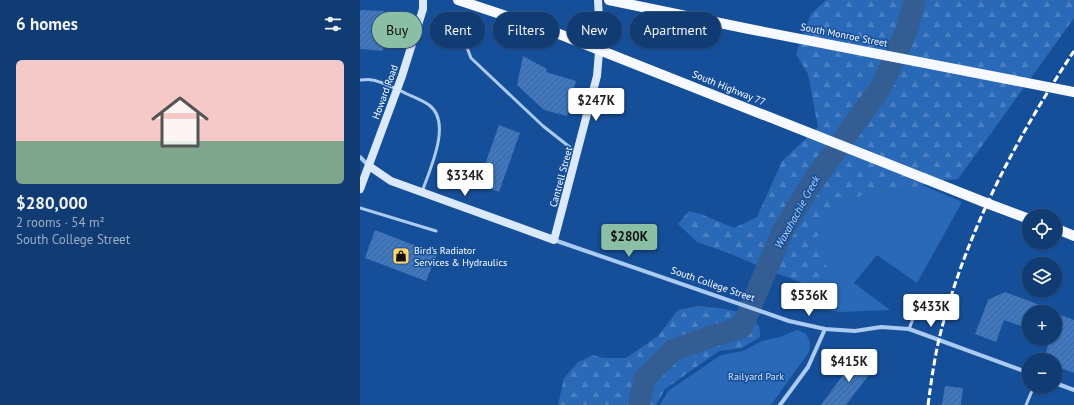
<!DOCTYPE html>
<meta charset="utf-8">
<style>
:root{--surface:#103b73;--page:#194278;--text:#f1f3f6;--muted:#9cadc4;--line:#305585;--accent:#8abfa5}
body{margin:0;font-family:"PT Sans",sans-serif;background:var(--page);color:var(--text);height:100vh;display:flex;flex-direction:column;font-size:15px;white-space:nowrap}
*{box-sizing:border-box;margin:0}
p{font-size:13px;color:var(--muted)}
.icon{flex:none;width:22px;height:22px;fill:none;stroke:currentColor;stroke-width:2;stroke-linecap:round;stroke-linejoin:round}
.map{position:relative;flex:1;overflow:hidden}
.sheet{display:flex;flex-direction:column;background:var(--surface);width:360px}
.sheet>*{flex:none}
.banner{position:absolute;left:12px;top:12px;width:380px;height:36px;display:flex;gap:8px}
.controls{position:absolute;left:662px;top:209px;display:grid;gap:8px}
.controls a{display:grid;place-items:center;width:40px;height:40px;border-radius:50%;background:var(--surface);box-shadow:0 1px 3px #0004,0 0 0 1px var(--line);font-size:20px}
.price{position:absolute;translate:-50% -34px;padding:0 9px;border-radius:4px;background:#fff;color:#222;font-size:13px;line-height:26px;filter:drop-shadow(0 1px 2px #0008)}
.price::after{content:'';position:absolute;left:50%;top:24px;width:12px;height:9px;margin-left:-6px;background:inherit;clip-path:polygon(0 0,100% 0,50% 100%)}
.price.on{background:var(--accent);color:#111}
ul{padding:0;list-style:none}
li{display:grid;align-content:center;gap:8px;height:212px;padding:0 16px}
li+li{border-top:1px solid var(--line)}
li span{display:grid;place-items:center;height:124px;border-radius:6px;color:#555}
li>.icon{margin-inline-start:auto}
span .icon{width:72px;height:72px;fill:#fffc;stroke-width:1}
li b{font-size:17px}
h2{display:flex;justify-content:space-between;align-items:center;height:48px;padding:0 16px;font-size:17px}
.tag{padding:0 14px;border-radius:18px;background:var(--surface);box-shadow:0 1px 3px #0004,0 0 0 1px var(--line);font-size:14px;line-height:36px}
.tag.on{background:var(--accent);color:#111}
main{display:flex;flex:1;min-height:0}
.map>svg:first-child{display:block}
</style>
<main>
<section class="sheet">
<h2>6 homes<svg class="icon" aria-label="filters" viewBox="0 0 24 24"><path d="M4 7h16M4 17h16"/><circle cx="9" cy="7" r="2"/><circle cx="15" cy="17" r="2"/></svg></h2>
<ul>
<li><span style="background:linear-gradient(#f6c9c9 65%,#7fa58c 0)"><svg class="icon" aria-label="home" viewBox="0 0 24 24"><path d="M3 11l9-7 9 7M6 9v11h12V9"/></svg></span><div><b>$280,000</b><p>2 rooms · 54 m²</p><p>South College Street</p></div></li>
</ul>
</section>
<div class="map">
<svg width="714" height="405" viewBox="0 0 714 405">
<defs>
<pattern id="forest-firs" width="22" height="20" patternUnits="userSpaceOnUse"><rect width="22" height="20" fill="#2a69b7"/><path d="M5 1l3.5 6h-7zM16 11l3.5 6h-7z" fill="#4a80c2"/></pattern>
<pattern id="building-hatch" width="6" height="6" patternUnits="userSpaceOnUse"><rect width="6" height="6" fill="#3f78c1"/><path d="M-1 1l2-2M0 6l6-6M5 7l2-2" fill="none" stroke="#45648c"/></pattern>
</defs>
<rect width="100%" height="100%" fill="#164f99"/>
<g fill="#2a69b7">
<path d="M562,185L602,202L557,283L517,255L494,283L530,310L479,312L456,309L451,288L467,276L466,254L457,237L475,207L503,195L542,190Z"/>
<path d="M437,330L447,334L446,335C451,341 450,345 449,352L411,405H300L308,391L361,355L383,351L402,341L420,337Z"/>
</g>
<g fill="url(#forest-firs)">
<path d="M466,0H714V18L598,179L583,180L542,190L503,195L475,207L457,237L466,254L467,276L451,288L430,278L412,272L371,254L337,242L318,224L329,211L341,214L374,228L397,217L422,161L458,127L448,74L436,54L451,14Z"/>
<path d="M339,306C356,308 387,309 398,325C400,328 400,333 400,337L382,348L359,351L305,389L296,405H198L204,378L218,362L233,355L243,358H266L298,336L318,310Z"/>
</g>
<g fill="none" stroke-linecap="round" stroke-linejoin="round">
<path stroke="#345d93" stroke-width="22" d="M279,405L285,378L313,350L350,337L382,327L422,233L449,187L521,87L546,32L555,0"/>
</g>
<g fill="url(#building-hatch)">
<path d="M0,10L24,11V16H25L23,51L0,49Z"/>
<path d="M163,56L187,69L186,72L216,81L207,116L184,110L157,85Z"/>
<path d="M139,125L160,133L139,192L118,184Z"/>
<path d="M15,230L77,254L66,281L5,258Z"/>
<path d="M645,292L696,311V312H669V329L644,320L636,342L615,334L628,300Z"/>
<path d="M695,313L714,320V373L695,366V360H683L691,338H695Z"/>
<path d="M497,356L514,368L486,405H461Z"/>
<path d="M585,386L603,388L601,405H582Z"/>
</g>
<g fill="none" stroke-linecap="round" stroke-linejoin="round">
<g stroke="#abcbf2" stroke-width="3">
<path d="M108,31L106,45L111,58L183,126L216,152"/>
<path d="M0,80C4,80 9,79 12,80C21,81 38,90 47,94C54,97 62,100 69,105C93,122 69,171 62,192"/>
<path d="M0,208L76,231"/>
<path d="M549,329L555,314"/>
<path d="M666,405L674,386"/>
</g>
<g stroke="#abcbf2" stroke-width="4">
<path d="M0,157L9,166"/>
<path d="M194,240L429,321L465,329L495,331L521,327L549,329L669,373"/>
<path d="M695,383L714,390"/>
<path d="M420,405L448,367L465,329"/>
</g>
<g stroke="#dae9fc" stroke-width="8">
<path d="M9,166L31,181L194,240L237,76L240,40L238,0"/>
<path d="M0,189L42,76L63,9V0"/>
</g>
<g stroke="#f6f9ff" stroke-width="10">
<path d="M98,0L194,32"/>
<path d="M629,204L669,219"/>
<path d="M695,228L714,236"/>
</g>
<path stroke="#fff" stroke-width="3" stroke-dasharray="7 3" stroke-linecap="butt" d="M568,405C571,383 574,361 579,339C605,234 655,140 714,51"/>
<g stroke="#f6f9ff" stroke-width="10">
<path d="M249,0L389,29L714,92"/>
<path d="M194,32L629,204"/>
</g>
</g>
<defs>
<g id="shop-square" transform="scale(0.9)"><rect x="-9" y="-9" width="18" height="18" rx="4" fill="#ffd56c" stroke="#164f99"/><path d="M-5-2.5h2.3a2.7 3.5 0 0 1 5.4 0H5L5.5 6h-11ZM-1.5-2.5h3a1.5 2.3 0 0 0-3 0Z" fill="#111"/></g>
</defs>
<g fill-rule="evenodd">
<use href="#shop-square" x="41" y="256"/>
</g>
<g text-anchor="middle" dominant-baseline="central" stroke-width="3" stroke-linejoin="round" paint-order="stroke">
<g font-size="10" fill="#fff" stroke="#164f99">
<text transform="translate(484 35) rotate(11)">South Monroe Street</text>
<text transform="translate(369 88) rotate(22)">South Highway 77</text>
<text transform="translate(25 92) rotate(-70)">Howard Road</text>
<text transform="translate(201 177) rotate(-75)">Cantrell Street</text>
<text transform="translate(353 284) rotate(19)">South College Street</text>
</g>
<g font-size="10" fill="#fff" stroke="#164f99" text-anchor="start">
<text x="54" y="250">Bird's Radiator<tspan x="54" dy="12">Services &amp; Hydraulics</tspan></text>
</g>
<g font-size="10" fill="#d3e5fc" stroke="#164f99">
<text x="396" y="376">Railyard Park</text>
</g>
<g font-size="11" font-style="italic" fill="#b7d5f8" stroke="#164f99">
<text transform="translate(437 212) rotate(-61)">Waxahachie Creek</text>
</g>
</g>
</svg>
<div class="controls">
<a><svg class="icon" aria-label="locate" viewBox="0 0 24 24"><circle cx="12" cy="12" r="6"/><path d="M12 2v4M12 18v4M2 12h4M18 12h4"/></svg></a>
<a><svg class="icon" aria-label="layers" viewBox="0 0 24 24"><path d="M12 4l9 5-9 5-9-5zM3 14l9 5 9-5"/></svg></a>
<a>+</a>
<a>−</a>
</div>
<b class="price" style="left:236px;top:122px">$247K</b>
<b class="price" style="left:105px;top:197px">$334K</b>
<b class="price on" style="left:269px;top:258px">$280K</b>
<b class="price" style="left:449px;top:317px">$536K</b>
<b class="price" style="left:571px;top:328px">$433K</b>
<b class="price" style="left:489px;top:383px">$415K</b>
<div class="banner">
<a class="tag on">Buy</a>
<a class="tag">Rent</a>
<a class="tag">Filters</a>
<a class="tag">New</a>
<a class="tag">Apartment</a>
</div>
</div>
</main>
